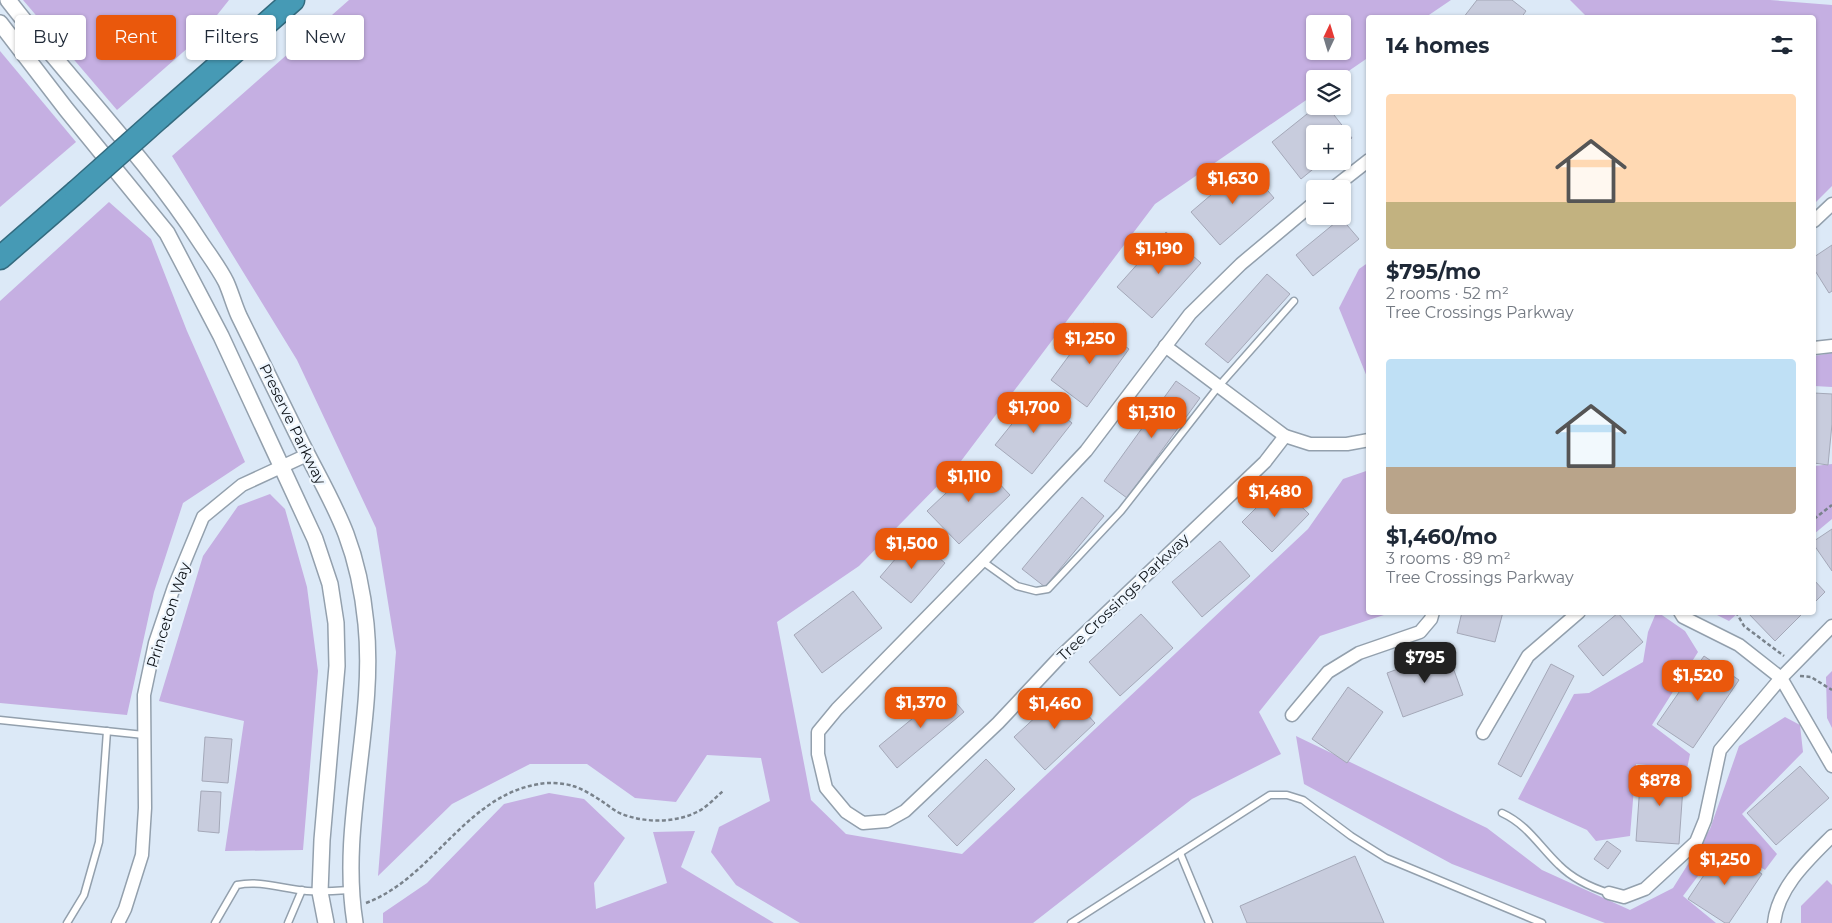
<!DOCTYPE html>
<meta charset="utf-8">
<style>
:root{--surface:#fff;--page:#f6f6f7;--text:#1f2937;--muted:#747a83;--accent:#ea580c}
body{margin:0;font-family:Montserrat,sans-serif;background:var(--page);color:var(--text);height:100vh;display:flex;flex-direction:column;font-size:19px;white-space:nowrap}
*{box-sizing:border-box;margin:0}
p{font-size:16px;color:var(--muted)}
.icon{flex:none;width:28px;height:28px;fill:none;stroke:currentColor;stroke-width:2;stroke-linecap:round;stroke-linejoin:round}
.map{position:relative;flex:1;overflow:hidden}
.sheet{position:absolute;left:1366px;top:15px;width:450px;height:600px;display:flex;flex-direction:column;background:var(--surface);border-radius:5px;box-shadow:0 1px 4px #0004}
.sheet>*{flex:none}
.banner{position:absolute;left:15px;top:15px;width:475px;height:45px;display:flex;gap:10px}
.needle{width:32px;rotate:4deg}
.fabs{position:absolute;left:1306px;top:15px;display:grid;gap:10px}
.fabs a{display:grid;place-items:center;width:45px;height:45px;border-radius:5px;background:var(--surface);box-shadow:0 1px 4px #0004;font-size:25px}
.price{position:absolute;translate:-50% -42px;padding:0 11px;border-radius:10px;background:var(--accent);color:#fff;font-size:16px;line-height:32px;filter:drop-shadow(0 1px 2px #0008)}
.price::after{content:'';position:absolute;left:50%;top:30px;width:15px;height:11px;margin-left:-8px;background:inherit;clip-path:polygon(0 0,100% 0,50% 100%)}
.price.selected{background:#222;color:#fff}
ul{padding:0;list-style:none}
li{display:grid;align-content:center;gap:10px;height:265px;padding:0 20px}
li span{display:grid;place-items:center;height:155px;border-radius:5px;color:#555}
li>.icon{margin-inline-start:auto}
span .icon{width:90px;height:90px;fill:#fffc;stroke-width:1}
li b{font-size:21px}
h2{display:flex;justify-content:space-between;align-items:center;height:60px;padding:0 20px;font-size:21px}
.pill{padding:0 18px;border-radius:5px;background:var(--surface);box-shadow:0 1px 4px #0004;font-size:18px;line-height:45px}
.pill.selected{background:var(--accent);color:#fff}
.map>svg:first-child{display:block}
</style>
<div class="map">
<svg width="1832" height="923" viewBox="0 0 1832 923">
<rect width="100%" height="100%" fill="#dce9f7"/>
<g fill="#c5afe2" fill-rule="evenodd">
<path d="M23,0H229L198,39L117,110Z"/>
<path d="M349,0H1451L1426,17L1369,18V57L1337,79H1315V94L1155,204L958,465L859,566L777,622L811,800L846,834L962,854L1308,529L1343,479L1369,470V612L1390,613L1320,636L1259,712L1281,754L1192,799L1033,923H800L736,885L711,852L719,827L770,801L761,758L707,755L676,802L635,798L587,764H530L452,804L378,876L396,652L376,528L297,360L172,156ZM1315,24H1342V51H1315Z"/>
<path d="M1570,0H1770L1832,5V186L1814,204V18L1587,17Z"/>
<path d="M0,51L76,142L0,207Z"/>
<path d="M109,202L151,239L187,331L245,462L183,503L154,592L127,715L0,703V301Z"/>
<path d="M1369,262V372L1367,377L1339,308L1359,269Z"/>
<path d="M1832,353V387L1814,386V356Z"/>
<path d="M1832,464V519L1814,534V466Z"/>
<path d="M270,494L285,509L307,587L318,671L303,850L225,851L244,721L159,701L203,556L238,506Z"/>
<path d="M1656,613H1659L1685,631L1698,652L1652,725L1690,754L1687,769L1636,764L1630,836L1596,841L1587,830L1518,799L1574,694L1589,693L1643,662L1648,632Z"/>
<path d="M1713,613H1738L1729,621Z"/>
<path d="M1832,671V728L1827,718L1826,677Z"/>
<path d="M1785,717L1800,725L1803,752L1742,814L1777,854L1765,870L1722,844L1683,896L1716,923H1605L1452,864L1304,784L1296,736L1487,828L1542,870L1630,910L1673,888L1710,829L1739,746Z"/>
<path d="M549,793L584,799L625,838L594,883L596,909L667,883L653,832L695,831L681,867L774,923H383V913L427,883L504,804Z"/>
<path d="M1827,880L1832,885V923H1801V906Z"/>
</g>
<g fill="#c8ccdd" stroke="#a4a8b8">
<path d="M1477,0H1512L1526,11L1521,18H1463Z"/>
<path d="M1317,106H1327L1352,138L1342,146V134H1315V161H1323L1301,179L1272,142Z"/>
<path d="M1246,165L1274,198L1220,245L1191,212Z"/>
<path d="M1341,218L1359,239L1313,276L1296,255Z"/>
<path d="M1166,232L1201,263L1152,318L1117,287Z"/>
<path d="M1832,245V291L1829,293L1814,269V257Z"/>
<path d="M1267,274L1290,294L1228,363L1205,344Z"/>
<path d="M1093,323L1129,349L1087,407L1051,380Z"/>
<path d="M1176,381L1200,398L1127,498L1104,481Z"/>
<path d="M1814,393L1832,394V424L1828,465L1814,463Z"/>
<path d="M1036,394L1072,423L1032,474L995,445Z"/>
<path d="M979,462L1010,495L959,544L927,511Z"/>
<path d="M1279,485L1309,514L1272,552L1242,522Z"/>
<path d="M1082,497L1104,516L1045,587L1022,569Z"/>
<path d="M1832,529V571L1814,545V541Z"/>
<path d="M914,537L945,563L911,603L880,577Z"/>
<path d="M1220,541L1250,576L1202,617L1172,582Z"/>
<path d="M1814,580L1825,592L1814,603Z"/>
<path d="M853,591L882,628L822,673L794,635Z"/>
<path d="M1462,612H1503L1495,642L1457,633Z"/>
<path d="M1747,612H1804L1775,641Z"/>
<path d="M1618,613L1643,642L1603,676L1578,646Z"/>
<path d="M1141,614L1173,648L1120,696L1089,662Z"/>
<path d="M1447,651L1463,695L1403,717L1387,673Z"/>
<path d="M1704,656L1739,680L1693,748L1657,724Z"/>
<path d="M1551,664L1574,676L1521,777L1498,764Z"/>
<path d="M1348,687L1383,712L1347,763L1312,739Z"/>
<path d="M1065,690L1095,723L1045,770L1014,737Z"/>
<path d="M946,691L964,712L897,768L879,746Z"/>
<path d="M205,737L232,739L228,783L202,781Z"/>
<path d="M986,759L1015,789L957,846L928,816Z"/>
<path d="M1800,766L1829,798L1776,845L1747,813Z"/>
<path d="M1641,770L1684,773L1679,844L1636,841Z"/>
<path d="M201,791L221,792L219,833L198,831Z"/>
<path d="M1607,841L1621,851L1608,869L1594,859Z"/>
<path d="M1722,848L1762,874L1729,923H1725L1688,899Z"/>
<path d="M1355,856L1384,923H1247L1240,906Z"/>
</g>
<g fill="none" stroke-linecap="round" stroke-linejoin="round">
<g stroke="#93a0ad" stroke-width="9">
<g id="service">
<path d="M982,561L1017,586L1036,591L1048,589L1121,511L1218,387L1294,301"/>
<path d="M0,720L144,735"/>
<path d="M1502,813C1528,825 1539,846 1559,865C1573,879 1590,887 1609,893"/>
<path d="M1180,853L1209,923"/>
<path d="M67,923L84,895L99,842L107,731"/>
<path d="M215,923L237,885C261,880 283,889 307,891C322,892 336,891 351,890"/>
<path d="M288,923L302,890"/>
<path d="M1071,923L1270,795H1287L1303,800L1351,836L1386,858L1542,923"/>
</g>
</g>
<g stroke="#93a0ad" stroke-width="15">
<g id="minor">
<path d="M1332,189L1369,160"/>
<path d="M1814,221L1832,204"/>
<path d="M1165,346L1285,436L1310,444H1347L1369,440"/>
<path d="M1814,348L1832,346"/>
<path d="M1285,436L1265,462L1058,659L998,723L905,811L887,821L863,823L846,812L826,788L818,754V732L837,709L982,561L1086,451L1190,314L1241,264L1315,202"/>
<path d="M1680,612L1683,617L1739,645L1781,678L1832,766"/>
<path d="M1292,715L1328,672L1359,653L1420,632L1431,619L1433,612"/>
<path d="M1483,733L1528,656L1579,612"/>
<path d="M1609,893L1624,897L1645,889L1696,842L1705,820L1720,750L1781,678L1832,626"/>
<path d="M118,923L125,909L142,855L145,808L144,695L155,643L174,587L203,517L242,485L307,455"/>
<path d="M1774,923C1778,887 1808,860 1832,836"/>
</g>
</g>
<g stroke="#93a0ad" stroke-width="18">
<g id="tertiary">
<path d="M8,0C71,82 145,156 201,243C209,255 219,268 226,282C231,293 234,305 239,316C259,356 278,396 298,436C314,469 333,500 346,534C357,563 363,593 366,624C376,724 339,824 355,923"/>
<path d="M0,23L66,109L167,233L221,336L315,539L330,584L336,623L337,666L322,840L320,892L326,923"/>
</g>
</g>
<g stroke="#336b7f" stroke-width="25">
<g id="motorway">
<path d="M160,117L293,0"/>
<path d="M0,258L76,192"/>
</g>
</g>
<g stroke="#79828b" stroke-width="2.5" stroke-dasharray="4 2.5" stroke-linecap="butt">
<path d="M1814,519L1832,505"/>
<path d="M1736,612L1744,626L1784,656"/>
<path d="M1800,676L1811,677L1832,690"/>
<path d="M366,903C433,878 465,796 539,784C548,782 564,783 573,786C583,789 594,796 603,802C609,806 616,812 622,814C645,823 675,823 697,812C706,808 715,798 723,791"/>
</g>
<use href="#service" stroke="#fff" stroke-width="6"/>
<use href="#minor" stroke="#fff" stroke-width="12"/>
<use href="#tertiary" stroke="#fff" stroke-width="15"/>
<use href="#motorway" stroke="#469ab5" stroke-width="22"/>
<g stroke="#336b7f" stroke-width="25" stroke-linecap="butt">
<path id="motorway-bridge" d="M76,192L160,117"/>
</g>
<use href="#motorway-bridge" stroke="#469ab5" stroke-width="22"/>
</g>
<g text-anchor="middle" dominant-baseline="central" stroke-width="4.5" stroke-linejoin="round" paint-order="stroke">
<g font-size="15" fill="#10151a" stroke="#eef6fe">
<text transform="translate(293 424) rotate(64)">Preserve Parkway</text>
<text transform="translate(1123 597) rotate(-44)">Tree Crossings Parkway</text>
<text transform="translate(168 615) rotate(-72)">Princeton Way</text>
</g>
</g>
</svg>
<div class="fabs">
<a><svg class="needle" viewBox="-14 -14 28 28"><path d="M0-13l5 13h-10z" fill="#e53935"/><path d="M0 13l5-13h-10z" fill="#747a83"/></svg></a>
<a><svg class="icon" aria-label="layers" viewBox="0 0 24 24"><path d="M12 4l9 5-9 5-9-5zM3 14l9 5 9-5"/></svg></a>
<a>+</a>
<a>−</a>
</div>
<b class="price" style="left:1233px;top:205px">$1,630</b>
<b class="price" style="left:1159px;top:275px">$1,190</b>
<b class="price" style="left:1090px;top:365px">$1,250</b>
<b class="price" style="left:1034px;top:434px">$1,700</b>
<b class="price" style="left:1152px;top:439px">$1,310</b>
<b class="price" style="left:969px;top:503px">$1,110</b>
<b class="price" style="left:1275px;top:518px">$1,480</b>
<b class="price" style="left:912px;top:570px">$1,500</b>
<b class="price selected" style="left:1425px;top:684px">$795</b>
<b class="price" style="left:1698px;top:702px">$1,520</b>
<b class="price" style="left:921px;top:729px">$1,370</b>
<b class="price" style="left:1055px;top:730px">$1,460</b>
<b class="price" style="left:1660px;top:807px">$878</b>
<b class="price" style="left:1725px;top:886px">$1,250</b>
<div class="banner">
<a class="pill">Buy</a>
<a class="pill selected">Rent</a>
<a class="pill">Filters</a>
<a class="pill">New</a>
</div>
<section class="sheet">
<h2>14 homes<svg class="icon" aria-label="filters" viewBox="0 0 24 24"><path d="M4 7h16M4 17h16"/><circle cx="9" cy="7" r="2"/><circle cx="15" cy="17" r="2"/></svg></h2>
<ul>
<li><span style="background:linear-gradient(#ffd9b3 70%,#c2b280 0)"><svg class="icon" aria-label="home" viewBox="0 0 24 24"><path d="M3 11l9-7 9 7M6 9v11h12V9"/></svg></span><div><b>$795/mo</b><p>2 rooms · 52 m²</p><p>Tree Crossings Parkway</p></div></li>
<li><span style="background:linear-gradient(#bfe0f5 70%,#b9a48a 0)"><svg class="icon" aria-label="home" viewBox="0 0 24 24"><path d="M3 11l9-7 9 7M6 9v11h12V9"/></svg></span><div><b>$1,460/mo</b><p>3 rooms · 89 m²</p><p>Tree Crossings Parkway</p></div></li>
</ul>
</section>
</div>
